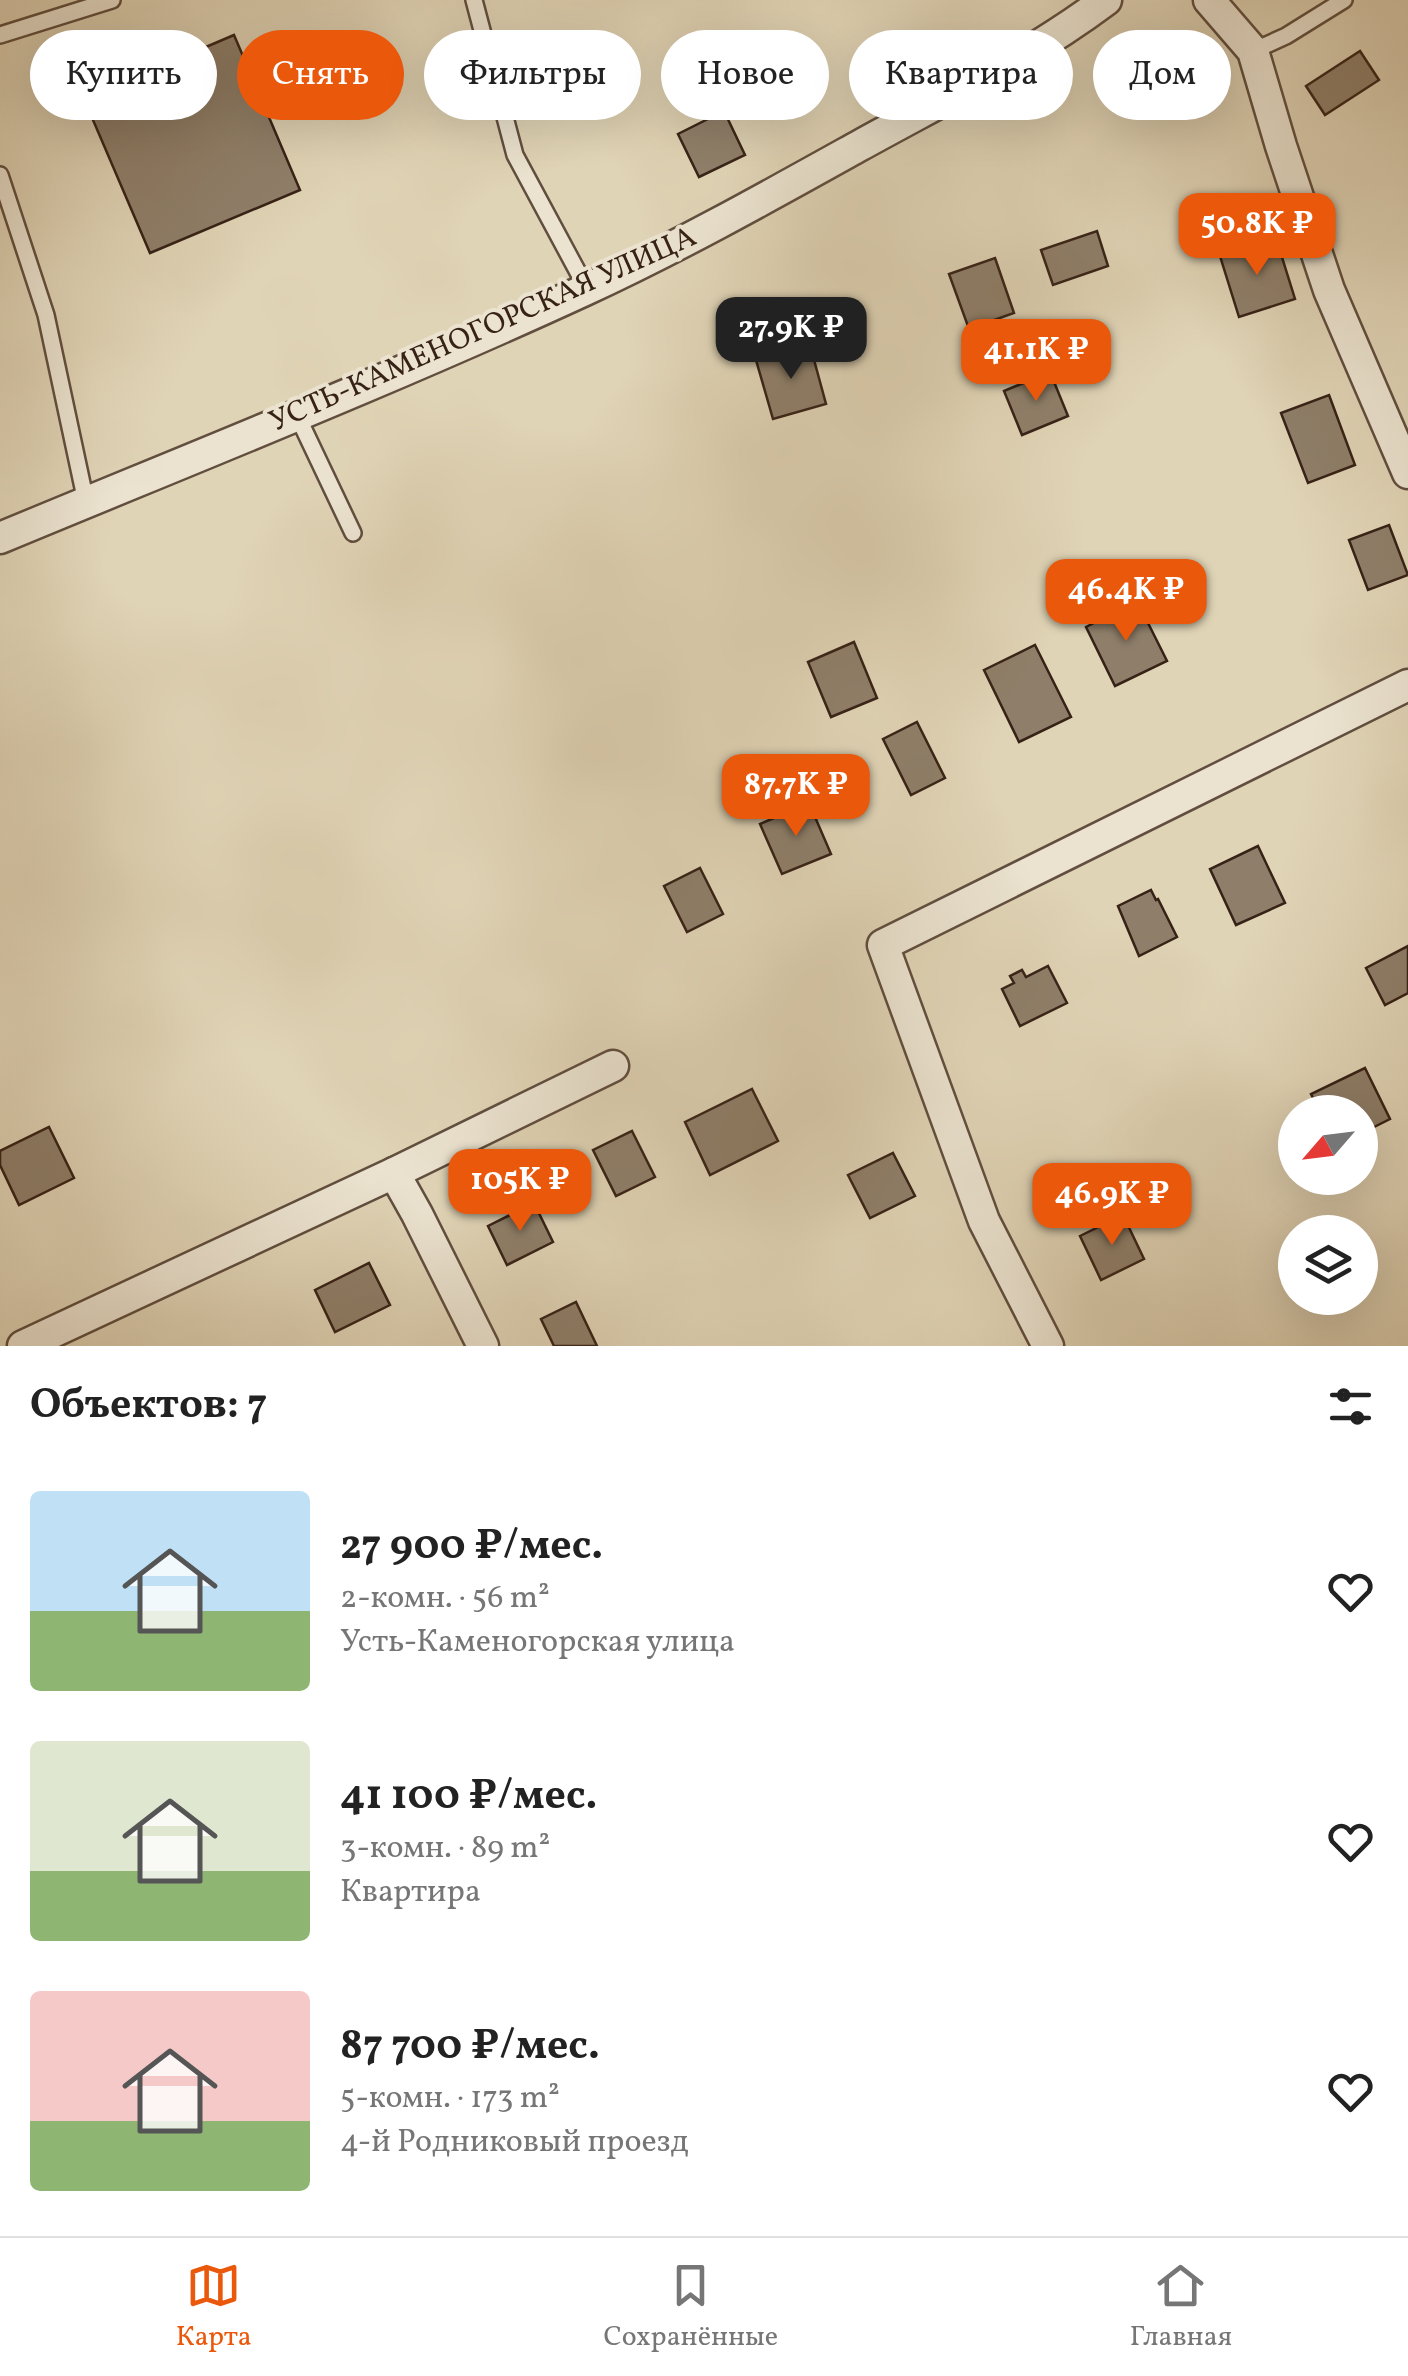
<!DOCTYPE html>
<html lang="ru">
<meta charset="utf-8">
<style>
:root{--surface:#fff;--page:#f6f6f6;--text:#222;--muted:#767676;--line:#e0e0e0;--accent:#ea580c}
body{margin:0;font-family:Vollkorn,serif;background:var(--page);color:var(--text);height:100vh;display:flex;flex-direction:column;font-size:38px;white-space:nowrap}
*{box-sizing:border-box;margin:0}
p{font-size:32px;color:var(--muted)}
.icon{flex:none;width:55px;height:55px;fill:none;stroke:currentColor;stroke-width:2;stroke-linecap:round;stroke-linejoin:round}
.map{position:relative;height:1346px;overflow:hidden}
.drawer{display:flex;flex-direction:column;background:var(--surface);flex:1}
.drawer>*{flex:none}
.guide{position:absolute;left:30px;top:30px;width:1350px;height:90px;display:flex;gap:20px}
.needle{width:65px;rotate:242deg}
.buttons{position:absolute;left:1278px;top:1095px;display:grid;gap:20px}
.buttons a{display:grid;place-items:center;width:100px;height:100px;border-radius:50%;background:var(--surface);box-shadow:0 10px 40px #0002;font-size:50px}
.price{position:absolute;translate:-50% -85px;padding:0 22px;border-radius:20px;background:var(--accent);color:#fff;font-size:32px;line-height:65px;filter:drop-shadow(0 2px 5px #0008)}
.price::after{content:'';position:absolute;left:50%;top:60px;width:30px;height:22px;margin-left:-15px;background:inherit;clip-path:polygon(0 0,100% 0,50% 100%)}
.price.on{background:#222;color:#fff}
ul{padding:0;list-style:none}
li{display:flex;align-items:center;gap:30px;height:250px;padding:0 30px}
li span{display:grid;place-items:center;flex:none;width:280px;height:200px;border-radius:10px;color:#555}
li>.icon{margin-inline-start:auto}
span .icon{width:120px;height:120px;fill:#fffc;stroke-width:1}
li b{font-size:42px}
h2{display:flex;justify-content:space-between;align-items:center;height:120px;padding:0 30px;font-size:42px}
.chip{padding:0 35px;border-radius:45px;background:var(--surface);box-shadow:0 10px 40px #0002;font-size:35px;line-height:90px}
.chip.on{background:var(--accent);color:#fff}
.tabs{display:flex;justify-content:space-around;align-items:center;height:140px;border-top:2px solid var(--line);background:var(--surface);font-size:28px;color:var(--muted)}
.tabs a{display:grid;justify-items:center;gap:5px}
.tabs .on{color:var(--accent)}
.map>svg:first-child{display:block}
</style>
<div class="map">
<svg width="1408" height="1346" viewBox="0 0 1408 1346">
<rect width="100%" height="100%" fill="#e0d4b6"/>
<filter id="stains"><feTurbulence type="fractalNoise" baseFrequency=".002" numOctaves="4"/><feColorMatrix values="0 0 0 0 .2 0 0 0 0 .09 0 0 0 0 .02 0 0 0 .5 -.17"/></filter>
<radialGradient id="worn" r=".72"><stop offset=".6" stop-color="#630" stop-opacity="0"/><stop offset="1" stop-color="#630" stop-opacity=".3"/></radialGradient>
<g fill="#8f7f6a" stroke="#372217" stroke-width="2.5">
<path d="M234,35L300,190L150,253L84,99Z"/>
<path d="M1360,51L1379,80L1325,115L1306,86Z"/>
<path d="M724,111L745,155L699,177L678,134Z"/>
<path d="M1097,231L1108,266L1053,285L1041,250Z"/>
<path d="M1276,238L1295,299L1239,317L1220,256Z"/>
<path d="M995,258L1014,313L969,329L949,274Z"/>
<path d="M810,345L826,404L773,419L756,360Z"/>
<path d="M1050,372L1068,416L1022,435L1004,391Z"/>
<path d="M1329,395L1355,465L1308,483L1281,413Z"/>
<path d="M1389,525L1408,575L1368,590L1349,540Z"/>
<path d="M1137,601L1167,661L1115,686L1086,627Z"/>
<path d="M854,642L877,698L831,717L808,662Z"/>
<path d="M1035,645L1071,717L1019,742L984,670Z"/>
<path d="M917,722L945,778L911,795L883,739Z"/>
<path d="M809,803L831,854L782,874L760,824Z"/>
<path d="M1258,846L1285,903L1236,925L1210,869Z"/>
<path d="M700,868L723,914L687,932L664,886Z"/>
<path d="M1151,890L1156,900L1158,899L1177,937L1139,956L1118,906Z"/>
<path d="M1408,946V993L1385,1005L1366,968Z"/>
<path d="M1048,966L1067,1003L1020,1026L1002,989L1014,983L1010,976L1022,970L1026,977Z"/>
<path d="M1365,1068L1390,1119L1360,1134V1112H1320L1311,1094Z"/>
<path d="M752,1089L778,1141L710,1175L685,1122Z"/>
<path d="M49,1127L74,1178L19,1205L0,1165V1151Z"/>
<path d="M632,1131L655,1177L616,1196L593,1150Z"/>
<path d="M893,1153L915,1196L870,1218L848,1175Z"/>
<path d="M534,1203L553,1242L507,1265L488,1226Z"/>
<path d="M1123,1215L1144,1259L1101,1280L1080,1236Z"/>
<path d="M369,1263L390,1305L335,1332L315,1290Z"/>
<path d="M576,1302L597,1346H554L541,1319Z"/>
</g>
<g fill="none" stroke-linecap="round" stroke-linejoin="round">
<g stroke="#614e3f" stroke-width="20">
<g id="lane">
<path d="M474,0L515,155L587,289"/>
<path d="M0,35L112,0"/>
<path d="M1253,51L1286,36L1344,0"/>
<path d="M0,175L46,315L86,502"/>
<path d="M297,415L353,533"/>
</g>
</g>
<g stroke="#614e3f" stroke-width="35">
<g id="street">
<path d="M1209,0L1253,51L1281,146L1329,290L1408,473"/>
<path d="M0,538C195,457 392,379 585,290C678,247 769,196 859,146C942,100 1030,57 1106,0"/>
<path d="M394,1173L417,1214L483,1346"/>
<path d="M23,1346L394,1173L613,1066"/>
<path d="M1048,1346L984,1221L883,945L1408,685"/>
</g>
</g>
<use href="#lane" stroke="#ebe3d0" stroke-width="15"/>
<use href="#street" stroke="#ebe3d0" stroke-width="30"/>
</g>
<g text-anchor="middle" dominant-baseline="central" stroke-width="8" stroke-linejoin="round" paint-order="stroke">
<g font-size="30" fill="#372217" stroke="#ebe3d0">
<text transform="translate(483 330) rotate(-24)">УСТЬ-КАМЕНОГОРСКАЯ УЛИЦА</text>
</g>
</g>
<rect width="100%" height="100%" filter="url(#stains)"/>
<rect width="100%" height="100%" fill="url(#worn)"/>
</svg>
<div class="buttons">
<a><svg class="needle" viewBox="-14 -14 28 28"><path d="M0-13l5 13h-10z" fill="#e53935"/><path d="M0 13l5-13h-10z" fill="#767676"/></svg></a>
<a><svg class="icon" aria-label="layers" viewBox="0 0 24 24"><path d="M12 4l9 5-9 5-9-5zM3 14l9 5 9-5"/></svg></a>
</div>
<b class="price" style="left:1257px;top:278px">50.8K ₽</b>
<b class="price on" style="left:791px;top:382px">27.9K ₽</b>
<b class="price" style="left:1036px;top:404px">41.1K ₽</b>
<b class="price" style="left:1126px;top:644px">46.4K ₽</b>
<b class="price" style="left:796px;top:839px">87.7K ₽</b>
<b class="price" style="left:520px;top:1234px">105K ₽</b>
<b class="price" style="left:1112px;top:1248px">46.9K ₽</b>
<div class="guide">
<a class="chip">Купить</a>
<a class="chip on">Снять</a>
<a class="chip">Фильтры</a>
<a class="chip">Новое</a>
<a class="chip">Квартира</a>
<a class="chip">Дом</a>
</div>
</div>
<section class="drawer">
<h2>Объектов: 7<svg class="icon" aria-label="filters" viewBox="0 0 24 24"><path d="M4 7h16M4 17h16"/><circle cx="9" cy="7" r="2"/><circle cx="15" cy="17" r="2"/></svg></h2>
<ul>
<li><span style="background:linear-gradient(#bfe0f5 60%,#8fb573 0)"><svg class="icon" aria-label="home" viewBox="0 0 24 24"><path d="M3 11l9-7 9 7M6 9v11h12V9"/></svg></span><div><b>27 900 ₽/мес.</b><p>2-комн. · 56 m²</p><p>Усть-Каменогорская улица</p></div><svg class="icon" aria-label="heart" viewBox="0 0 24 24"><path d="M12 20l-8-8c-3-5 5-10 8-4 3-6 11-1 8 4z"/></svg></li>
<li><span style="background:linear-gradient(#dfe7d0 65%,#8fb573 0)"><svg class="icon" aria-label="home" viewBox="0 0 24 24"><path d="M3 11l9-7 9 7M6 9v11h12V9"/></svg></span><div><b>41 100 ₽/мес.</b><p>3-комн. · 89 m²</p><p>Квартира</p></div><svg class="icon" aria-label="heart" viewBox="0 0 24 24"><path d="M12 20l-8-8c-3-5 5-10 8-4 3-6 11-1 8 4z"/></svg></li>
<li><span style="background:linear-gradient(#f6c9c9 65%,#8fb573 0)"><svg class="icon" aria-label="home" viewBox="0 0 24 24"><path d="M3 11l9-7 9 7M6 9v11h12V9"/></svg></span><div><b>87 700 ₽/мес.</b><p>5-комн. · 173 m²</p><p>4-й Родниковый проезд</p></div><svg class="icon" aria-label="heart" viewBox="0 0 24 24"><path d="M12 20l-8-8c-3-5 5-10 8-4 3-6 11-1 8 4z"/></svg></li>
</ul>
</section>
<nav class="tabs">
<a class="on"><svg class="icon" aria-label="map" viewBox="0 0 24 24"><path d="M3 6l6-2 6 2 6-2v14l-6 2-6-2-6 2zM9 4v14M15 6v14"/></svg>Карта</a>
<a><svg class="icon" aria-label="saved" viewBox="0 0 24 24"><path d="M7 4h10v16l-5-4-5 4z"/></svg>Сохранённые</a>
<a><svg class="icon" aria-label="home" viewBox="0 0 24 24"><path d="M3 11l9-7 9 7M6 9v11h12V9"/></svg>Главная</a>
</nav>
